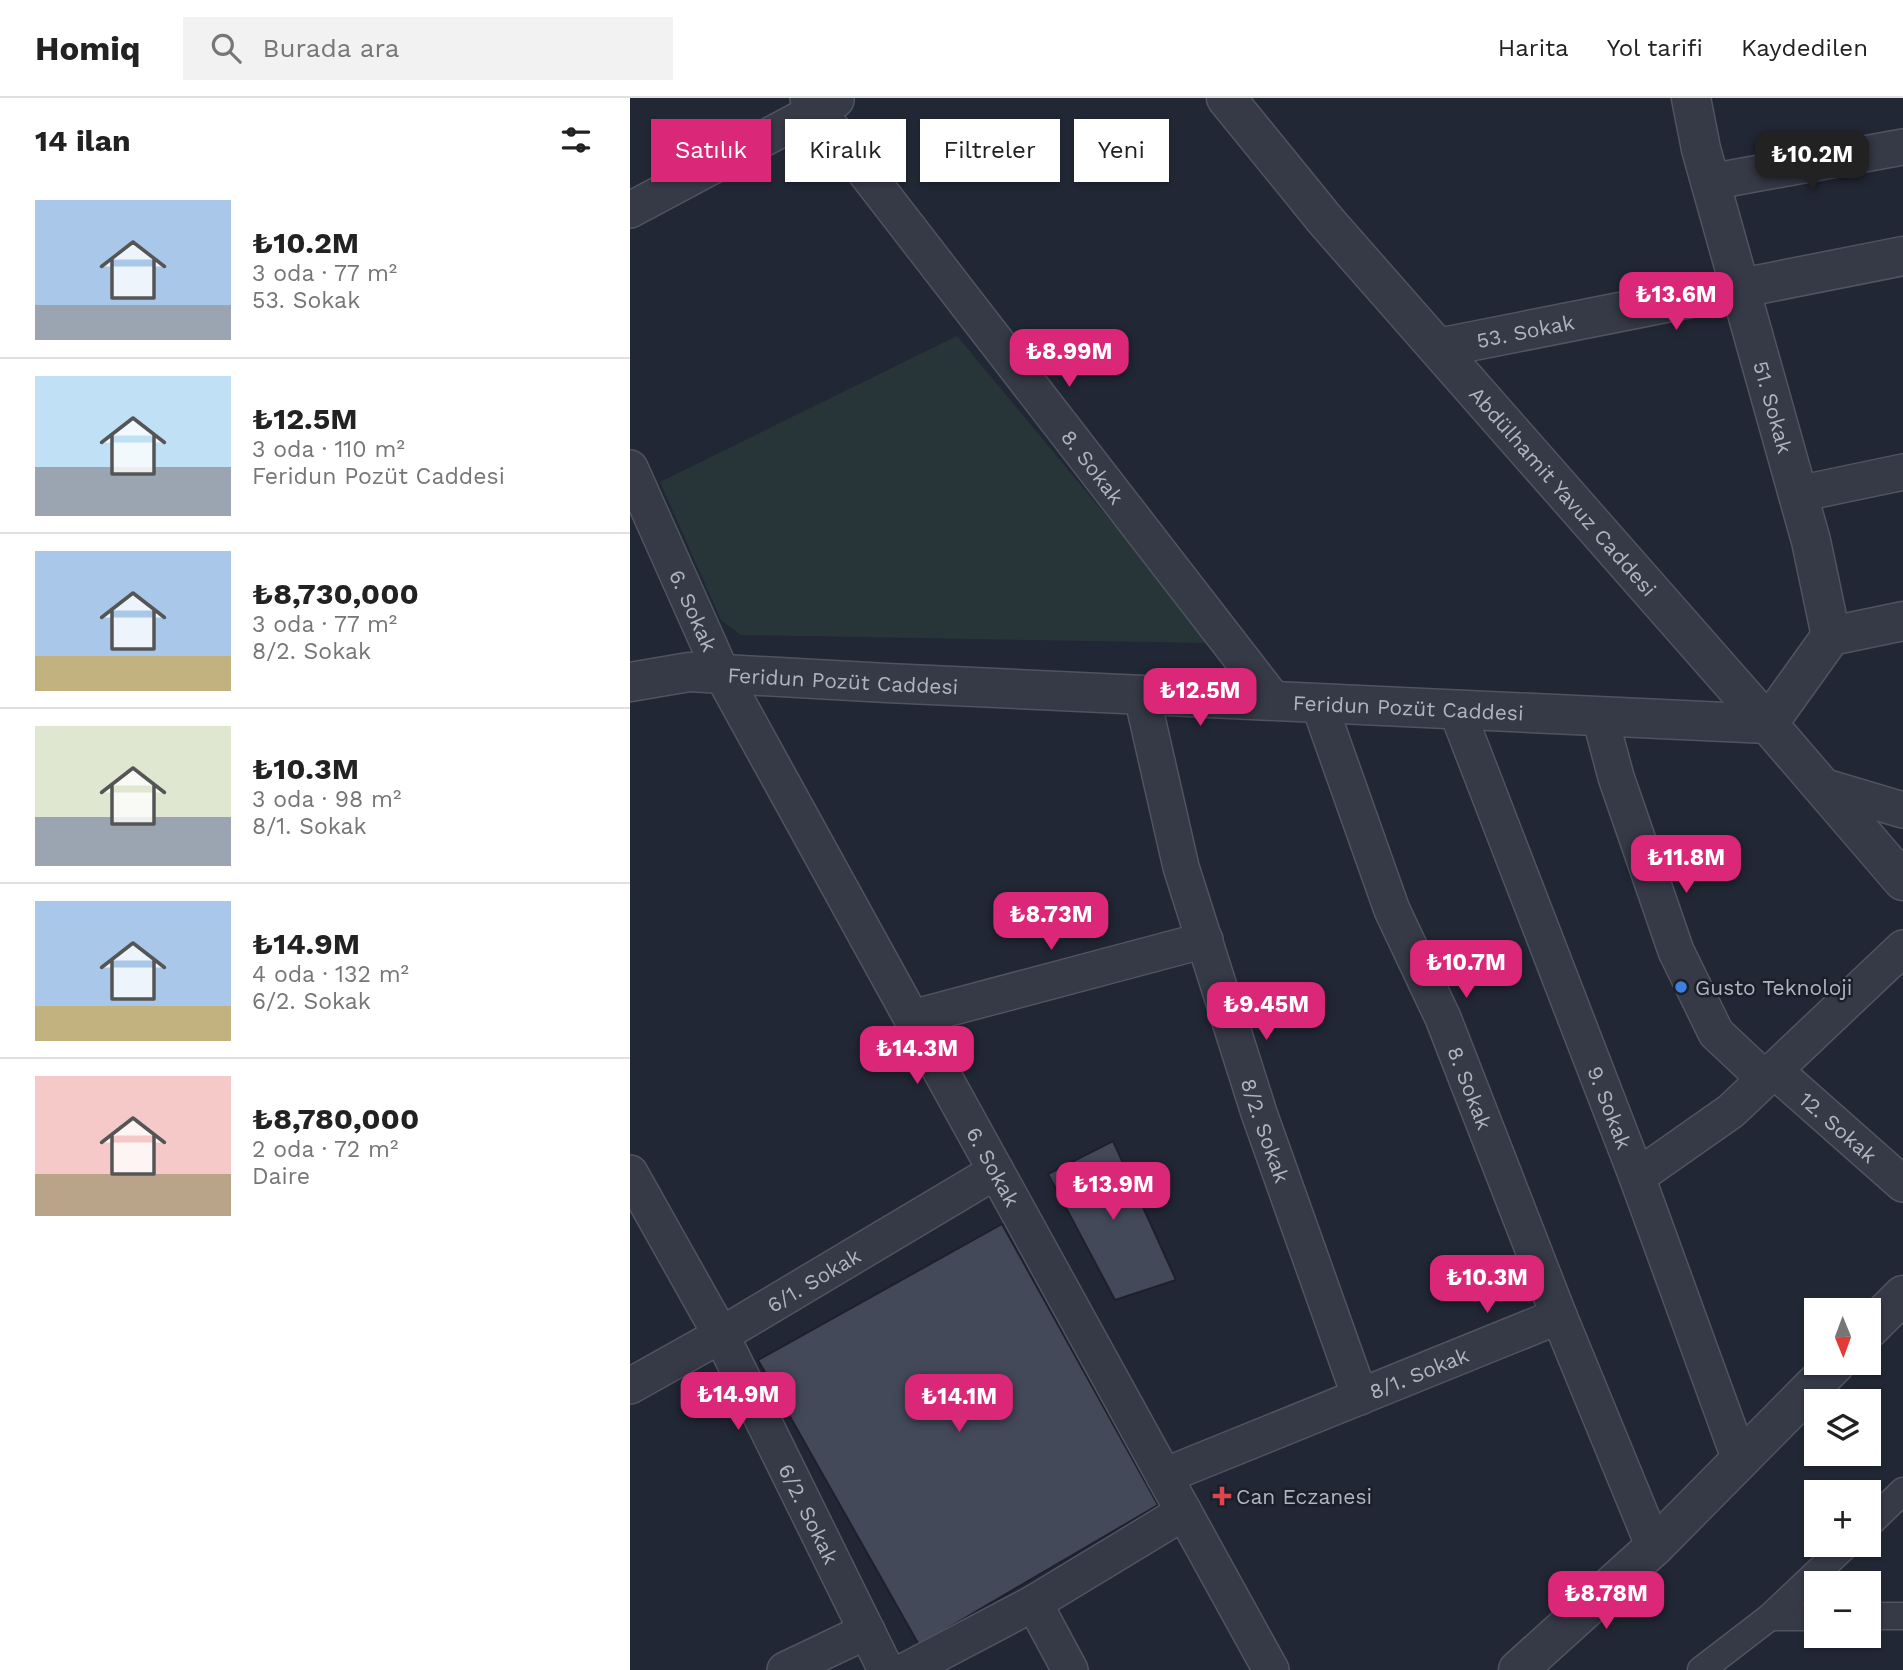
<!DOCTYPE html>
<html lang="tr">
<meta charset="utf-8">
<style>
:root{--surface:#fff;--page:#f2f2f2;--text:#222;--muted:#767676;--line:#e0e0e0;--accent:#db2777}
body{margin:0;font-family:"Work Sans",sans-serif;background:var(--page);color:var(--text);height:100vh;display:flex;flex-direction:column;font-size:26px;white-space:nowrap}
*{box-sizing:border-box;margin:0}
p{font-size:23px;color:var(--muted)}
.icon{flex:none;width:38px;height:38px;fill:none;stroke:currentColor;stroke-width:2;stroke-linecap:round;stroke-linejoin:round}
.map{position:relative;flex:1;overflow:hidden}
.details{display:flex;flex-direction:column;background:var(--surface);width:630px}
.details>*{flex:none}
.top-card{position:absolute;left:21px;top:21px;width:665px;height:63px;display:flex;gap:14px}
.needle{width:46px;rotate:179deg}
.fabs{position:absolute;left:1174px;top:1200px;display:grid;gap:14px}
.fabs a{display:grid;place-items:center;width:77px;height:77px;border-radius:0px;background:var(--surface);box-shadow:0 2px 5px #0004;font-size:35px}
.price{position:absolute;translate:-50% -60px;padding:0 16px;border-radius:14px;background:var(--accent);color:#fff;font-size:23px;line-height:46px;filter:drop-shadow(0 2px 4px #0008)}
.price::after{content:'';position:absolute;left:50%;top:42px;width:21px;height:16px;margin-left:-10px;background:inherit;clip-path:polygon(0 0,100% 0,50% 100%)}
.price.current{background:#222;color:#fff}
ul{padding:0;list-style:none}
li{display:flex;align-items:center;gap:21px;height:175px;padding:0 35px}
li+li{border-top:2px solid var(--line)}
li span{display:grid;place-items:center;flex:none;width:196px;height:140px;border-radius:0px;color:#555}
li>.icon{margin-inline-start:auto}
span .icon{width:84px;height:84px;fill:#fffc;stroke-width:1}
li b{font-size:30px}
h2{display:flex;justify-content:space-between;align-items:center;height:84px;padding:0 35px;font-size:30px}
.chip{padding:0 24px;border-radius:0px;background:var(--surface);box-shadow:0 2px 5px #0004;font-size:24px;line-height:63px}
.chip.current{background:var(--accent);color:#fff}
header{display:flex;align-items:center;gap:42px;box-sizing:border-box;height:98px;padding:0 35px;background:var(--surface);border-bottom:2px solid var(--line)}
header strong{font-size:33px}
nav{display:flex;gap:38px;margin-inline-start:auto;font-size:24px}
.search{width:490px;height:63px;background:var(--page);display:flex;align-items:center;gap:18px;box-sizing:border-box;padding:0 24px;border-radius:0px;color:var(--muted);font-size:26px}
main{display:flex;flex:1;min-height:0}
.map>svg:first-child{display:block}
</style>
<header>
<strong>Homiq</strong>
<div class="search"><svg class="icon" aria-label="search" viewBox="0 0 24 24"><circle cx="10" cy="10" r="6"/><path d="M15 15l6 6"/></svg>Burada ara</div>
<nav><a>Harita</a><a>Yol tarifi</a><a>Kaydedilen</a></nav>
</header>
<main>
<section class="details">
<h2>14 ilan<svg class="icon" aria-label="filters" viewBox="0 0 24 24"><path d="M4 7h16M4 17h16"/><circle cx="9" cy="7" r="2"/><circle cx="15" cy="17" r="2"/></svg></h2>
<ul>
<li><span style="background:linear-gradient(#a9c7e8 75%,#9aa5b1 0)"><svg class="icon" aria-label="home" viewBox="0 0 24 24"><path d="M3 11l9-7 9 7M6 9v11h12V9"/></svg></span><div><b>₺10.2M</b><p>3 oda · 77 m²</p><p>53. Sokak</p></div></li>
<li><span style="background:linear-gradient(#bfe0f5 65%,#9aa5b1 0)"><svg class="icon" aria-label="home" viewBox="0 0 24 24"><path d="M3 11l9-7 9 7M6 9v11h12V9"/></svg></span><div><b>₺12.5M</b><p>3 oda · 110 m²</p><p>Feridun Pozüt Caddesi</p></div></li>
<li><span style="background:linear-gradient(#a9c7e8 75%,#c2b280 0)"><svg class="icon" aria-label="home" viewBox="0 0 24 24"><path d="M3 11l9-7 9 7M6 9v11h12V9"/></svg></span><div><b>₺8,730,000</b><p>3 oda · 77 m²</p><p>8/2. Sokak</p></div></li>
<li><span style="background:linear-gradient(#dfe7d0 65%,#9aa5b1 0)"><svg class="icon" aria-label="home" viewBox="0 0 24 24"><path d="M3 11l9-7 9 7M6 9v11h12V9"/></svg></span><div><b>₺10.3M</b><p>3 oda · 98 m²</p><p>8/1. Sokak</p></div></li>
<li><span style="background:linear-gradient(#a9c7e8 75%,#c2b280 0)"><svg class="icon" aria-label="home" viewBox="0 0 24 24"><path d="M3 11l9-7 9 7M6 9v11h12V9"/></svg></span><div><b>₺14.9M</b><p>4 oda · 132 m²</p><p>6/2. Sokak</p></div></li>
<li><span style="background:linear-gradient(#f6c9c9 70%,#b9a48a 0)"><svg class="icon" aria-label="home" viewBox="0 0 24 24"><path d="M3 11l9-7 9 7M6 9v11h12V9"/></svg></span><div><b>₺8,780,000</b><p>2 oda · 72 m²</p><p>Daire</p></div></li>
</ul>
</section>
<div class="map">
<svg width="1273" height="1572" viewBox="0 0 1273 1572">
<rect width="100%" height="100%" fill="#222735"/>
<path fill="#273539" d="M327,238L582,545L111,537L91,522L30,384Z"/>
<g fill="#44495a" stroke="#1d212c" stroke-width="2">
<path d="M483,1043L546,1182L485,1202L418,1076Z"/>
<path d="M372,1126L528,1407L289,1547L128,1262Z"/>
</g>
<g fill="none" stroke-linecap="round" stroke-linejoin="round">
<g stroke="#505461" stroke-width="29">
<g id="pedestrian">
<path d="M1239,1426L1273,1393"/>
<path d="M1239,1518H1273"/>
<path d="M1140,1519H1186"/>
<path d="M1071,1572L1140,1519L1216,1447"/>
</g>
</g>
<g stroke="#505461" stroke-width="38">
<g id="minor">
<path id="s1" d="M178,0L645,604"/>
<path d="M1080,84L1273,49"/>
<path d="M0,112L206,2"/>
<path id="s2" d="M0,370L92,576L641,1572"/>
<path d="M1168,396L1273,374"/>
<path id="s3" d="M512,598L551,769L629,1015L730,1299"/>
<path id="s4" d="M689,606L762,812L813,920L929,1218"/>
<path id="s5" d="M827,613L1007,1079L1101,1013L1273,850"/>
<path d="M970,619L986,679L1046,853L1086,935L1135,981"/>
<path d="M1192,688L1273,712"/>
<path d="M282,920L575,842"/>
<path id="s6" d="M1144,972L1273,1086"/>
<path id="s7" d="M0,1075L91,1237L256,1572"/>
<path d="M1007,1079L1110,1362"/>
<path id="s8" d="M0,1288L91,1237L366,1073"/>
<path id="s9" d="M534,1378L929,1218L1024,1449"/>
<path d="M404,1505L440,1572"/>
<path d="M155,1572L237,1533"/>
<path d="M277,1572L404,1505L554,1414"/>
</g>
</g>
<g stroke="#505461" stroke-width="41">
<g id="tertiary">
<path id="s10" d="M596,0L696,123L1138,626L1273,783"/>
<path id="s11" d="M1061,0L1071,51L1181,443L1201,538"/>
<path id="s12" d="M808,250L1273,158"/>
<path id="s13" d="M0,584L59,574L257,585L1138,626L1201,538L1273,523"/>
<path d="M1239,1231L1273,1197"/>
<path d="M888,1572L1024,1449L1206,1265"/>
</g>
</g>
<use href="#pedestrian" stroke="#363946" stroke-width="26"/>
<use href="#minor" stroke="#363946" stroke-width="35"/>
<use href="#tertiary" stroke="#363946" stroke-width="38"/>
</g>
<circle fill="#3f7fe0" stroke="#1b1f2a" stroke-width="2.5" cx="1051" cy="889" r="7"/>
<path fill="#e0444e" stroke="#1b1f2a" stroke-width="2.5" d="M588.5 1387.5h7v7h7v7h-7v7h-7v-7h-7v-7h7z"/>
<g text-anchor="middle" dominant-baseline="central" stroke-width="5" stroke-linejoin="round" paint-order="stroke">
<g font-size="21" fill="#b0b4c2" stroke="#1b1f2a">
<text stroke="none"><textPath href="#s12" startOffset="89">53. Sokak</textPath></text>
<text stroke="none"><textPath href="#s11" startOffset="320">51. Sokak</textPath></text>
<text stroke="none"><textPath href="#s1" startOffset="466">8. Sokak</textPath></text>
<text stroke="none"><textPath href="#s10" startOffset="518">Abdülhamit Yavuz Caddesi</textPath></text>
<text stroke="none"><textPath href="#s2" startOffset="156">6. Sokak</textPath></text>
<text stroke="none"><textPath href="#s13" startOffset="214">Feridun Pozüt Caddesi</textPath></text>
<text stroke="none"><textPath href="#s13" startOffset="780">Feridun Pozüt Caddesi</textPath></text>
<text stroke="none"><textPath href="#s4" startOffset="413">8. Sokak</textPath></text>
<text stroke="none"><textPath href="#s5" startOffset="425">9. Sokak</textPath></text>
<text stroke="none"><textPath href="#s6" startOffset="86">12. Sokak</textPath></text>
<text stroke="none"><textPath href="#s3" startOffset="452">8/2. Sokak</textPath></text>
<text stroke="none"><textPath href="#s2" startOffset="788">6. Sokak</textPath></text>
<text stroke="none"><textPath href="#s8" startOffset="212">6/1. Sokak</textPath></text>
<text stroke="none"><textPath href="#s9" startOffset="275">8/1. Sokak</textPath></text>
<text stroke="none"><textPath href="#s7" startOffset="385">6/2. Sokak</textPath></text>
</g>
<g font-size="21" fill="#b0b4c2" stroke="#1b1f2a" text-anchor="start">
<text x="1065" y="889">Gusto Teknoloji</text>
<text x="606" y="1398">Can Eczanesi</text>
</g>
</g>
</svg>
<div class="fabs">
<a><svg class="needle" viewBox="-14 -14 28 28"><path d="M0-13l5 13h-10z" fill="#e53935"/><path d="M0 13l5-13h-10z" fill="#767676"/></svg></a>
<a><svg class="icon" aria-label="layers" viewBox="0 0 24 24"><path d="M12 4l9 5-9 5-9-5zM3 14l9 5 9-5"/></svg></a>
<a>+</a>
<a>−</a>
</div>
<b class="price current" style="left:1182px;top:94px">₺10.2M</b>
<b class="price" style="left:1046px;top:234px">₺13.6M</b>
<b class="price" style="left:439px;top:291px">₺8.99M</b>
<b class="price" style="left:570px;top:630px">₺12.5M</b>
<b class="price" style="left:1056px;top:797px">₺11.8M</b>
<b class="price" style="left:421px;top:854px">₺8.73M</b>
<b class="price" style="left:836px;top:902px">₺10.7M</b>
<b class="price" style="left:636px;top:944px">₺9.45M</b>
<b class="price" style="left:287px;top:988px">₺14.3M</b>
<b class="price" style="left:483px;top:1124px">₺13.9M</b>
<b class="price" style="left:857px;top:1217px">₺10.3M</b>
<b class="price" style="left:108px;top:1334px">₺14.9M</b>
<b class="price" style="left:329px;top:1336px">₺14.1M</b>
<b class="price" style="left:976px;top:1533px">₺8.78M</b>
<div class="top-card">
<a class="chip current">Satılık</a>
<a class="chip">Kiralık</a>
<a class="chip">Filtreler</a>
<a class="chip">Yeni</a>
</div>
</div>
</main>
